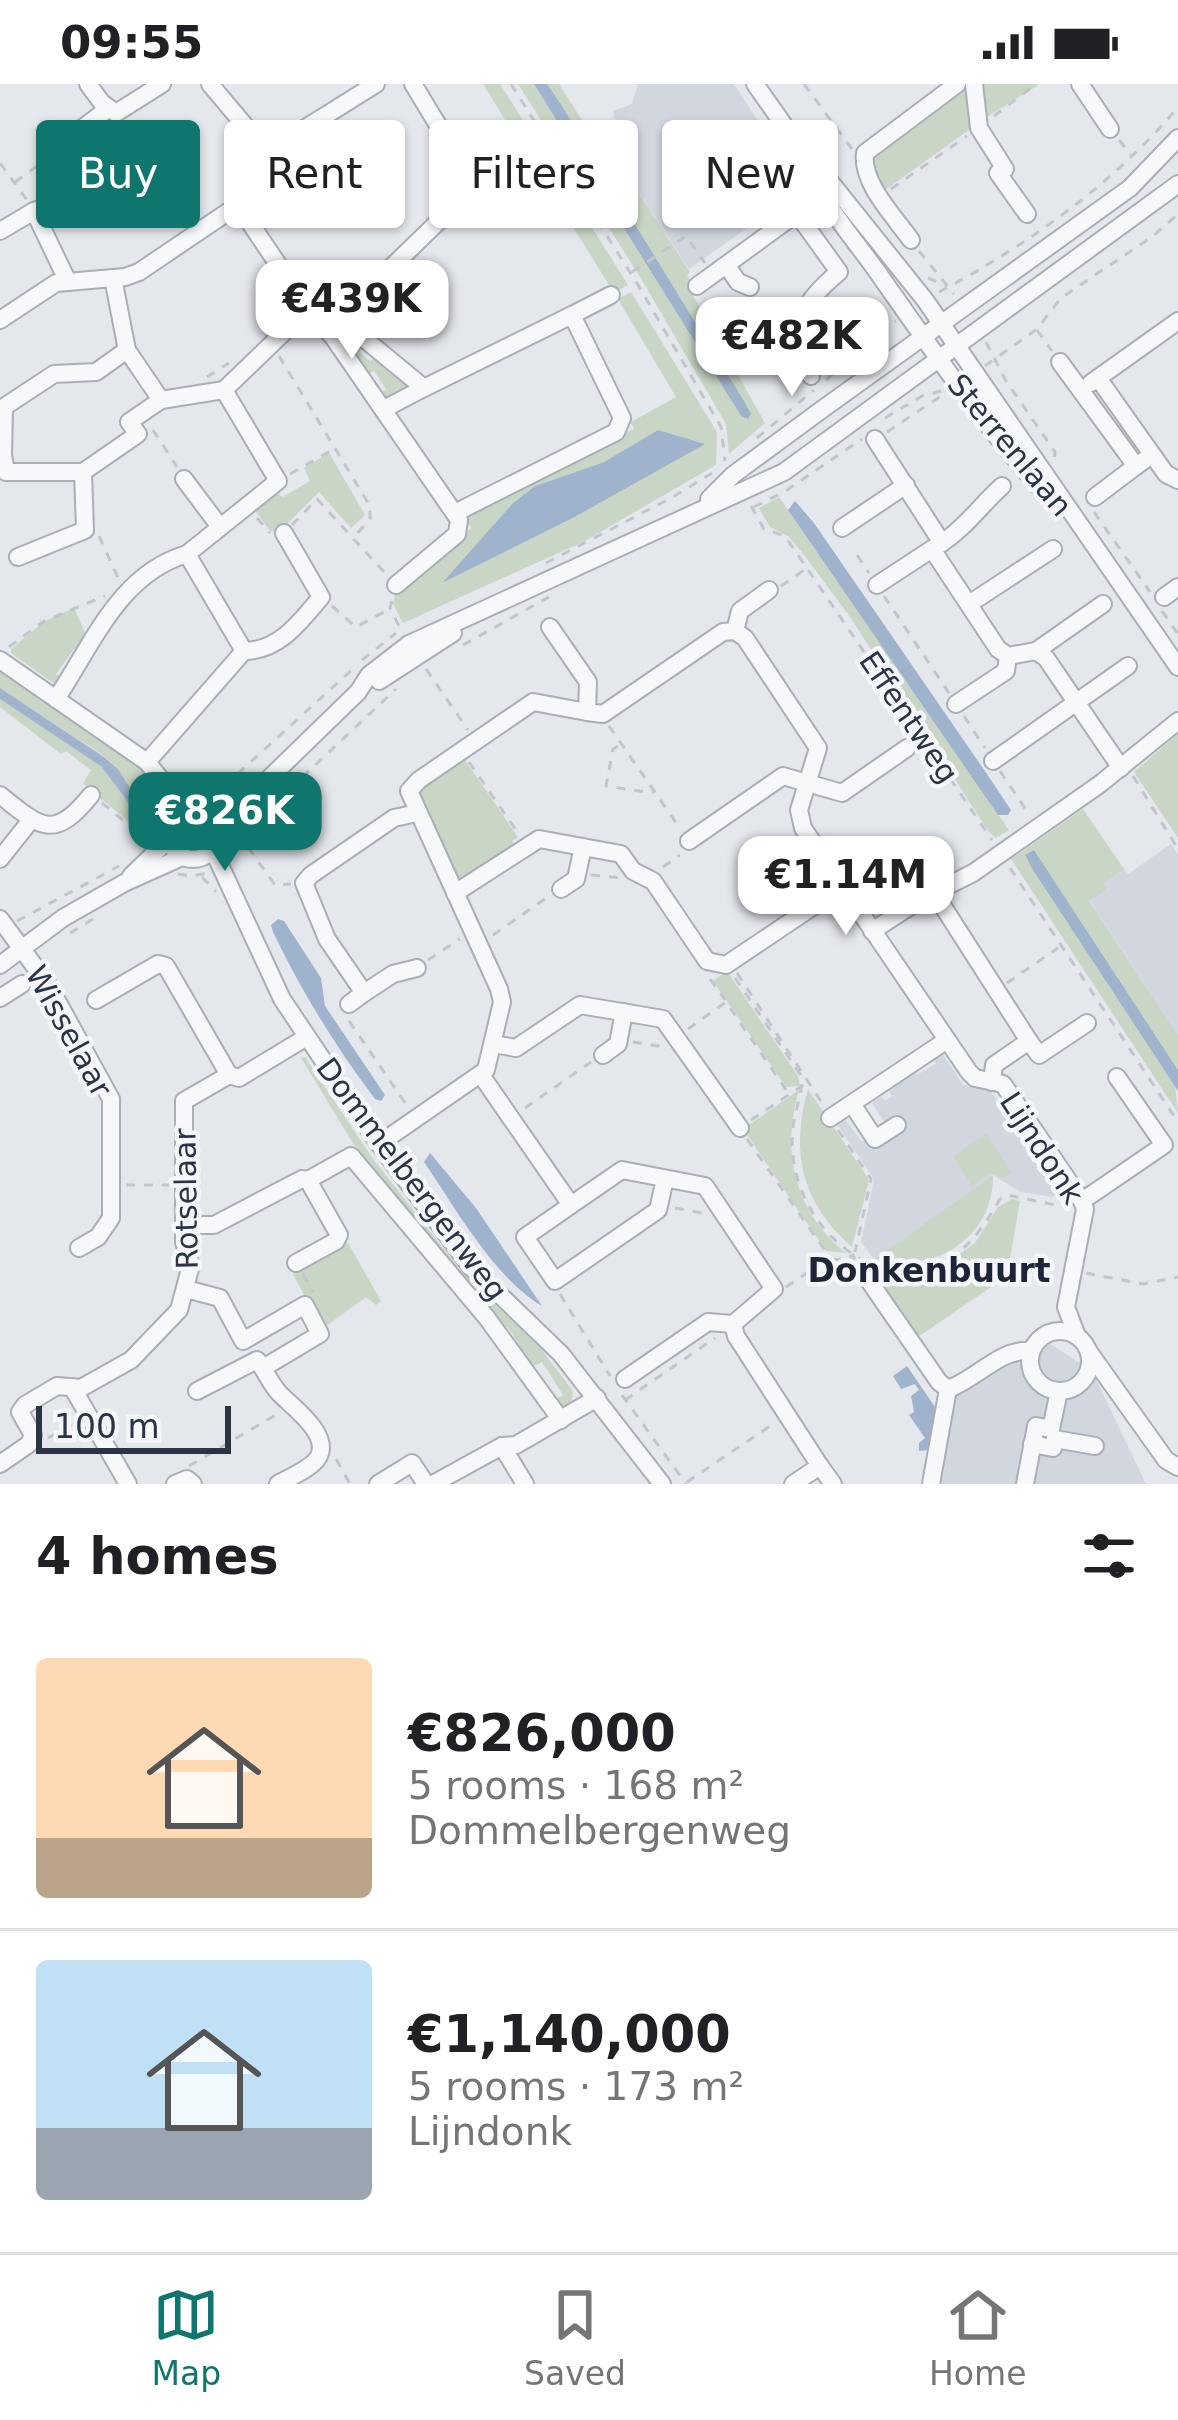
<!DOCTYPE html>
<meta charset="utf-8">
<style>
:root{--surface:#fff;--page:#f6f6f6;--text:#202124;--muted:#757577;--line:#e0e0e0;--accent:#0f766e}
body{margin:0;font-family:"DejaVu Sans",sans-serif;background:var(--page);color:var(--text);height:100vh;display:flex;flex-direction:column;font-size:45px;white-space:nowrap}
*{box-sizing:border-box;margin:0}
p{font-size:39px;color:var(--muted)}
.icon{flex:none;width:66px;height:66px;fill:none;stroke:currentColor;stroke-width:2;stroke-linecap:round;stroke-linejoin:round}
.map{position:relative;height:1400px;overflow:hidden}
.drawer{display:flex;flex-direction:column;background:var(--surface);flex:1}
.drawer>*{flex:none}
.banner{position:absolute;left:36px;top:36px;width:1107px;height:108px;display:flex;gap:24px}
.scale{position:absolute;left:36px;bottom:30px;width:195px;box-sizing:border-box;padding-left:12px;border:6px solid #2b3445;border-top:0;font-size:33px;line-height:42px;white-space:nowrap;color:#2b3445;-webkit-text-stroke:9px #f4f6f9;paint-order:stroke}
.price{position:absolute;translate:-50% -102px;padding:0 27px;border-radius:24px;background:#fff;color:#222;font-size:39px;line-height:78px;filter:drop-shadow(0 3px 6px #0008)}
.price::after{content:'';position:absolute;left:50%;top:72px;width:36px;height:27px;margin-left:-18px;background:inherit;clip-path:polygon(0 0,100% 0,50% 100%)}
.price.selected{background:var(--accent);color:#fff}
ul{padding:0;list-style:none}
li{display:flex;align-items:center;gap:36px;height:300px;padding:0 36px}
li+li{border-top:3px solid var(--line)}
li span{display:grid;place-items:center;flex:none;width:336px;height:240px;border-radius:12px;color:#555}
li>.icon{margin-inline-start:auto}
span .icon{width:144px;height:144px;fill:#fffc;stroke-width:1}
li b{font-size:51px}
h2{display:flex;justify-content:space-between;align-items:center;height:144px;padding:0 36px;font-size:51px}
.pill{padding:0 42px;border-radius:12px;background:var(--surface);box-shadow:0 3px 9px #0004;font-size:42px;line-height:108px}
.pill.selected{background:var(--accent);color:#fff}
.status{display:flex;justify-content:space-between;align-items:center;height:84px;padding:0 60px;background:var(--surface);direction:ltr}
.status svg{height:33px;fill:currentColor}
.menu{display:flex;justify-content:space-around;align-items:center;height:168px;border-top:3px solid var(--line);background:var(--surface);font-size:33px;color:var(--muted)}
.menu a{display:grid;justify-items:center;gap:6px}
.menu .selected{color:var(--accent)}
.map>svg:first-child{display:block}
</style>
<div class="status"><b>09:55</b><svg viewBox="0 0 49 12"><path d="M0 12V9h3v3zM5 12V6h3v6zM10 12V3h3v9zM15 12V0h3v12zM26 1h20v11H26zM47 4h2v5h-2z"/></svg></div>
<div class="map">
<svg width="1178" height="1400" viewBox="0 0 1178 1400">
<rect width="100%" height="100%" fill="#e4e7ec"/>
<g fill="#d2d6de">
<path d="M638,0H734L803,105L689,185L599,47H619L622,39L614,34L613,27L632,20Z"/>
<path d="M1171,760L1178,771V951L1089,816L1106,805L1103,799L1124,785L1128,790Z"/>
<path d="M940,966L963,1001L990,1006L1060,1109L1052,1113L1021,1108L993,1091L874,1175L861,1158L874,1095L834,1036L842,1031L862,1058L886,1041L872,1019L881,1012L885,1017L892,1012L889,1007L912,985L917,991L936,979L932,972Z"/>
<path d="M1044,1256L1092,1287L1146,1400H933L945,1311L998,1273Z"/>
</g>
<g fill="#c9d6c5" fill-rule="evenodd">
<path d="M483,0H500L537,58L525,68Z"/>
<path d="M518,0H534L741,332L728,290L547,0H559L595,56L602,52L690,188L687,191L695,203L691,208L765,339L729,370L726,340L640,193Z"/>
<path d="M969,0L976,41L881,109L872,87L875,70Z"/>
<path d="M981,0H1040L982,36Z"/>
<path d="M542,64L628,201L614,209L532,77Z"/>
<path d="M631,208L717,348L716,381L583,458L403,539L393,520L396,504H405L471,444L465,433L564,378L634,345L631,338L676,313L618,215ZM658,346L703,360L571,435L443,498L513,419L535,402L604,378Z"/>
<path d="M338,243L364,261L359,268L370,277L376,271L411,301L388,317L379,310L386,305L374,287L366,291Z"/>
<path d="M329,369L365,431L351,444L319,408L281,446L270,447L254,425L275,408L283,413L310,397L304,384Z"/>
<path d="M779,413L1009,746L996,754L989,748L850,533L805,472L788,452L770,443L759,424Z"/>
<path d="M74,524L88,556L80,568L74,565L56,590L63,596L59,603L11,569V565L45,537Z"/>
<path d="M0,584L133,678C166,710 152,715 146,752L83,700L91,686L66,667L61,670L0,623V615L102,683L118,701V685L104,672L0,604Z"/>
<path d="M1178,650V754L1134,688Z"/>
<path d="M465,676L518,753L512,757L515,762L459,800L419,712L424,704Z"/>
<path d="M1083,725L1124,785L1104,799L1107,805L1089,817L1178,951V986L1034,766L1025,772L1175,1002L1178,1029L1011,775Z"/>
<path d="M727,887L798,992L800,1002L786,1003L713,897Z"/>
<path d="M305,973L373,1075L462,1188L541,1265L573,1307L571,1320L558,1328L552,1317L563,1311L542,1278L532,1283L508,1243L501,1244L367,1082L301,974Z"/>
<path d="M808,1005L869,1096L852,1163C801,1119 790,1068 808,1005Z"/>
<path d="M799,1006C781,1069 794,1127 846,1169L826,1167L743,1045Z"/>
<path d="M986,1049L1011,1088L1003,1094L990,1089L972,1102L953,1073Z"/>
<path d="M993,1091C994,1155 932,1191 874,1175Z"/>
<path d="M1012,1115L1020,1117L1007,1192L918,1253L913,1246L910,1247L875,1197L873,1185L857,1178L901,1188L945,1180L975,1159L998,1123Z"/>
<path d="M348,1159L381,1217L376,1221L366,1213L322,1245L293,1190Z"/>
</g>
<g fill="#9fb4cc">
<path d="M534,0H547L560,19L744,317L751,330L748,335L741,332Z"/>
<path d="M658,346L705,360L571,435L442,499L513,419L535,402L604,378Z"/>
<path d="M795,417L814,439L989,693L1011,726L1008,731H998L788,426Z"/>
<path d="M0,604L104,673L118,685L138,717L131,722L102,683L0,615Z"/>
<path d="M1034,766L1178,986V1007L1033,786L1025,771Z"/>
<path d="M278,835L284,837L321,894L325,922L385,1011L381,1017L375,1015C335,962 302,908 273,848L271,841Z"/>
<path d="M430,1069L476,1124L542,1222C495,1195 455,1123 424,1078Z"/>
<path d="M907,1282L937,1326L930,1366L919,1367V1359L925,1354L909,1331L914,1328L911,1312L919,1306L915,1300L901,1305L893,1292Z"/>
</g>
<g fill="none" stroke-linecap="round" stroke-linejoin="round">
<g stroke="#a9aeb7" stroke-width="20">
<g id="minor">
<path d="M88,0L102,19L116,29L162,0"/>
<path d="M210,0L267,68"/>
<path d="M413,0L475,102"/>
<path d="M755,0L810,78L824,90L925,216L1178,583"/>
<path d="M974,0L979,44L1005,85L998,89L1027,130"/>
<path d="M1080,0L1110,45"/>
<path d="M57,63L108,25"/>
<path d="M812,85C823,121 854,155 876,186C933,267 989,350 1057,422"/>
<path d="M34,127L100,104"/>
<path d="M798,131L839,188C800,220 787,245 811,292"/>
<path d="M0,147L34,127L68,198"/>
<path d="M911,156C894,132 861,99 865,69L957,0"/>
<path d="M727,182L738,198L750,203"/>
<path d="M113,194L127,266"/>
<path d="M697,202L829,106"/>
<path d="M308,225L333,253L459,436L457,450L396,501"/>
<path d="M572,231L611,211"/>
<path d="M339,234L424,304L384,325"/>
<path d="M0,236L56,199L125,193L139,188L238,121L267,68L376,0"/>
<path d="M324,241L339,234L475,102L530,68"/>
<path d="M1060,278L1136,382L1152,371"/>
<path d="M1098,294L1166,390L1178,396"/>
<path d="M1091,299L1178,237"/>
<path d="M424,304L572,231L622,334L616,348L455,429"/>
<path d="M875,355L942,459L932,465L998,565L1008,572L1036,567L1046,574L1121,684"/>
<path d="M0,371H3L4,323L54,290L96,288L127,266L161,316"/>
<path d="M3,371L6,388H83L138,350L129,338L161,316L224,306"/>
<path d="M184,395L220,443"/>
<path d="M1095,413L1136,382"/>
<path d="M709,415L733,391L824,324L1130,104L1178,54"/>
<path d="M842,444L906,401"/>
<path d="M942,459C966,443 980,422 1002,402"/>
<path d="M18,473L85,446L83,388"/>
<path d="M877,501L932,465"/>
<path d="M1164,513L1178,503"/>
<path d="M969,520L1053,465"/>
<path d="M735,547L740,527L769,506"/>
<path d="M244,567C279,567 300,538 321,513L284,449"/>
<path d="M1036,567L1103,520"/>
<path d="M0,576L147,678L187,728"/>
<path d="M379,597L453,549"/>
<path d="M56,615C93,560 119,490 187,470"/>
<path d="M956,620L1006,587L1008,572"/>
<path d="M587,628L603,630L723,548L735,547L745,554L818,664L799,726L803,744L969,988L975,994L1003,1000L1082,1117L1085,1125L1066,1223L1077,1252"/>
<path d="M993,677L1128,582"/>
<path d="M147,678L244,567L187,470L278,397L224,306L308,225L238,121"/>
<path d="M158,692L174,737"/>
<path d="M0,711C41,744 54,757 91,711"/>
<circle cx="193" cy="751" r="24"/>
<path d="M417,729L394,734L311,791L304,799L327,855L364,909L393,890L417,884"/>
<path d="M217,745L358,608L369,591L409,560L784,388L1178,100"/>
<path d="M689,757L783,692L842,709L907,664"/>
<path d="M213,766L282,915L379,1060L471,1183L561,1270L662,1400"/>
<path d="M0,775L31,736"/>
<path d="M131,792L169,755"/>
<path d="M561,805L576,795L583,763"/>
<path d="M455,809L539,755L621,770L633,787L653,797L707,877L726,881L842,803"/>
<path d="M935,810L1029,957L994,981L992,998"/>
<path d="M0,835L49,902L111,1015V1134L98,1153L79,1164"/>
<path d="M872,847L923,814L973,789L1100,700L1178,637"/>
<path d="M0,881L63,834L124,799L182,773"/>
<path d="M0,914L22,900"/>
<path d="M96,916L158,880L166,882L229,991"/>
<path d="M349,920L364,909"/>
<path d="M1029,957L1039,971L1087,939"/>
<path d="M493,960L516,964L580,921L663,935L740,1044"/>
<path d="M603,971L618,960L624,928"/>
<path d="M481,991L571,1121L525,1153L555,1197L658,1126L665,1095"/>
<path d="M852,1020L875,1055L897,1041"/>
<path d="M830,1034L947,956"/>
<path d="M379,1060L486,986L502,918L499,905L409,707L419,696L533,618L587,628L588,598L550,543"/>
<path d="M1082,1117L1164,1061L1117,993"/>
<path d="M571,1121L622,1086L705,1102L774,1205L733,1240L708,1238L625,1295"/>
<path d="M184,1141H214L302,1095L308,1096"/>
<path d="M296,1179L336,1157L339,1151L308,1096L351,1072L487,1234L561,1336"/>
<path d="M865,1191L939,1298L948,1305"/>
<path d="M186,1205L220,1214L243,1257L305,1221L320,1250L263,1284"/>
<path d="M733,1240L736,1252L820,1382"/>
<circle cx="1060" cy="1277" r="30"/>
<path d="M1089,1268L1166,1376L1178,1383"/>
<path d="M72,1303L128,1400"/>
<path d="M948,1305C977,1295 1000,1264 1031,1267"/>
<path d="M197,1307L257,1276C265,1286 270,1299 279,1309C291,1322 330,1349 319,1372C313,1384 290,1393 278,1400"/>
<path d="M1032,1360L1053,1364L1055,1355L1095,1362"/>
<path d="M502,1362L525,1400"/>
<path d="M0,1380L29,1360L33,1351L20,1328L25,1321L57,1302L81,1304L131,1276L179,1226L191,1181L184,1158V1017L229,991L239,994L305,954"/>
<path d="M175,1400L187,1395L193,1400"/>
<path d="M378,1400L412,1379L426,1400"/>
<path d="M433,1400L502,1362L516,1361L597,1314"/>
<path d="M793,1400L820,1382L833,1400"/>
<path d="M931,1400L948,1305"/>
<path d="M1025,1400L1036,1342L1051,1345L1059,1307"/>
</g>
</g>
<g stroke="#c2c5cb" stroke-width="3" stroke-dasharray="9 9" stroke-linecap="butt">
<path d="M511,0L638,201L721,343L725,377"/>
<path d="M804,0L852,65"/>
<path d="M994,32L1036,0"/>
<path d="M1119,56L1131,71"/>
<path d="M73,67L92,93"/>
<path d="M0,79L27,116"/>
<path d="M15,98L48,74"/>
<path d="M891,105L967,52"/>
<path d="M919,167L954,210"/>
<path d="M632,188L686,152L705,179"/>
<path d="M928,194L947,202"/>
<path d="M939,208C1026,162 1115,99 1178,23"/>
<path d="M816,244L872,254"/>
<path d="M1037,246L1052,267"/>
<path d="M986,258L1006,297L1055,368L1054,379"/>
<path d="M279,272L370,422V435L354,453"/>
<path d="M985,282L1037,245L1061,214L1153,152L1178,130"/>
<path d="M207,293L229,279"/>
<path d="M826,296L896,237"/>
<path d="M885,334L922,312L941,307"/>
<path d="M153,346L177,383"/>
<path d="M887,348L944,310"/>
<path d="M757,354L814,306"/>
<path d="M290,390L334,365"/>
<path d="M751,422L764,445L785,452L992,756"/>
<path d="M754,423L784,408L862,355"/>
<path d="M1094,428L1150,508"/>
<path d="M257,434L270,449"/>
<path d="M292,441L317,415L384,488"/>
<path d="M99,452L120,498"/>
<path d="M857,471L869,489"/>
<path d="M546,479L671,414L717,386"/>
<path d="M781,502L807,484"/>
<path d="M884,512L949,609"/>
<path d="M392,517L390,524L401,546"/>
<path d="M332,522L356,543L388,526"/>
<path d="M1162,527L1178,550"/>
<path d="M463,561L549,513"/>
<path d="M9,563L44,537L105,512"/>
<path d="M362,576L396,549"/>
<path d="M426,585L468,646"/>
<path d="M964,632L985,664"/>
<path d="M609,642L679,743"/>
<path d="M618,662L613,665L606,702L653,709"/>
<path d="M469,678L518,749"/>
<path d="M1000,687L1028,729"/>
<path d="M1133,692L1178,765"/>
<path d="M191,710L204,711L220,721"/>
<path d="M211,714L355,583"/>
<path d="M102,719L134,745L142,758"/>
<path d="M247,739L293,702L396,605"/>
<path d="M238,749L275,801L291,800"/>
<path d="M229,770L234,751"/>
<path d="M663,783L680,771"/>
<path d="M1010,784L1178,1038"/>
<path d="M178,790L192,792L209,789"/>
<path d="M591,791L622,794"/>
<path d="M202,793L216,808"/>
<path d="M17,837L119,782"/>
<path d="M70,849L93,835"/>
<path d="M493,851L549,812"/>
<path d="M428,876L460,855"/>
<path d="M737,889L824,1022"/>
<path d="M735,894L800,990C805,1007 794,1026 793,1044C787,1099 817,1152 864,1177"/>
<path d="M710,895L725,916"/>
<path d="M1007,899L1058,864"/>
<path d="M349,937L408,1023"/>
<path d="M688,945L726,918L789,1010"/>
<path d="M633,958L658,962L664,958"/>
<path d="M525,1024L591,978"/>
<path d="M751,1036L808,998"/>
<path d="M838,1046L871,1095L855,1168"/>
<path d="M747,1055L831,1175"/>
<path d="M126,1101H170"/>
<path d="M675,1124L702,1129L706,1126"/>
<path d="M879,1182C942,1195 971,1166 1000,1115L1007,1111L1070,1124"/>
<path d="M1086,1189L1143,1200L1178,1193"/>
<path d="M303,1190L313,1208"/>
<path d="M786,1203L826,1176L846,1175L853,1171L856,1180"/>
<path d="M560,1210L610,1292"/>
<path d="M622,1311L686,1400"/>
<path d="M625,1316L715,1254"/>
<path d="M48,1354L76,1338"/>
<path d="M336,1375L350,1400"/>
<path d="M189,1382L279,1329"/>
<path d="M687,1398L773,1340"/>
</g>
<use href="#minor" stroke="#f7f8fa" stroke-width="16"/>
</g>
<g text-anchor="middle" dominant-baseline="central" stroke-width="9" stroke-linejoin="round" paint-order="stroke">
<g font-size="30" fill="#2b3445" stroke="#f4f6f9">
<text transform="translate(1010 361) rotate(50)">Sterrenlaan</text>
<text transform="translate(909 633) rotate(56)">Effentweg</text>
<text transform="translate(69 947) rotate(61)">Wisselaar</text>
<text transform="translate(1042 1064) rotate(57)">Lijndonk</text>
<text transform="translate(412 1095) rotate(53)">Dommelbergenweg</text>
<text transform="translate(186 1115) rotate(-91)">Rotselaar</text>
</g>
<g font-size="33" font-weight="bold" fill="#1d2536" stroke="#f4f6f9">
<text x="929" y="1186">Donkenbuurt</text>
</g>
</g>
</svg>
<div class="scale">100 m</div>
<b class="price" style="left:352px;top:278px">€439K</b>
<b class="price" style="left:792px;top:315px">€482K</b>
<b class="price selected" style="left:225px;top:790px">€826K</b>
<b class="price" style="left:846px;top:854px">€1.14M</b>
<div class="banner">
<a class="pill selected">Buy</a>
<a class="pill">Rent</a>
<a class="pill">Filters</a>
<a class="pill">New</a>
</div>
</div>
<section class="drawer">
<h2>4 homes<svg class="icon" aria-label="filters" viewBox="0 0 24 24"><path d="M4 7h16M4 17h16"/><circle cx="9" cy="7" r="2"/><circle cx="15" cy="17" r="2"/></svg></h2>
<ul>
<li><span style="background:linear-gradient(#ffd9b3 75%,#b9a48a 0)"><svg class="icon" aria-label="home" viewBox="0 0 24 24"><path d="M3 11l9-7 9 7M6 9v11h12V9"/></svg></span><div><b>€826,000</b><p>5 rooms · 168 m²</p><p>Dommelbergenweg</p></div></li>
<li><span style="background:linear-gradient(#bfe0f5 70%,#9aa5b1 0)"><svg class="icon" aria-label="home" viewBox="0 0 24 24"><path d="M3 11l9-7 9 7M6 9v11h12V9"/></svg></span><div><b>€1,140,000</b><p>5 rooms · 173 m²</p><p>Lijndonk</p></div></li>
</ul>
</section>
<nav class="menu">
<a class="selected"><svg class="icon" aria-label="map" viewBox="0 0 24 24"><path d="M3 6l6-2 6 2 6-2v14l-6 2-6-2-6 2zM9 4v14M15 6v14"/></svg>Map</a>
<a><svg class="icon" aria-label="saved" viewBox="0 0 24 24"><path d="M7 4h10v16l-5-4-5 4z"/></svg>Saved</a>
<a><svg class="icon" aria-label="home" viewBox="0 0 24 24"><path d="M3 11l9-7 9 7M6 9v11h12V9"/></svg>Home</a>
</nav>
